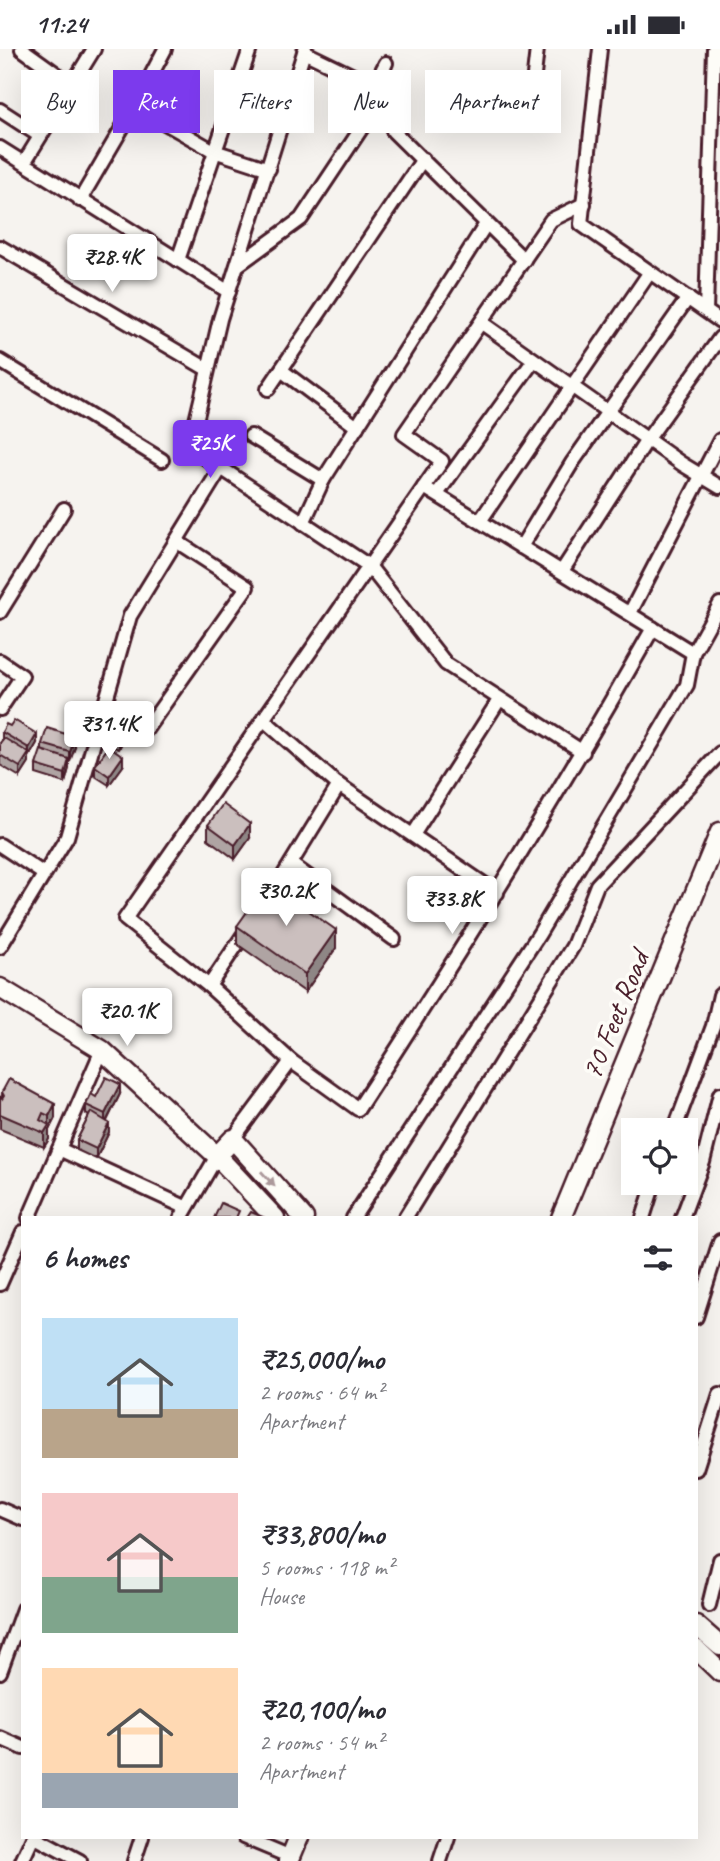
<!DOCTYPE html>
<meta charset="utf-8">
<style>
:root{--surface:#fff;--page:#f7f7f7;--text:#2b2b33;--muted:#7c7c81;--accent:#7c3aed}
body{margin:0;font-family:Caveat,sans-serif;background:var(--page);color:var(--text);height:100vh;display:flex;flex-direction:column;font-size:26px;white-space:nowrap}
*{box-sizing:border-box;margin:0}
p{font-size:23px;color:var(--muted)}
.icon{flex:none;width:38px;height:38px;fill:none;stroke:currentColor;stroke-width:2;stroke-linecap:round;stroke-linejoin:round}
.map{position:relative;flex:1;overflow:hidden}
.details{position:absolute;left:21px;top:1167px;width:677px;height:623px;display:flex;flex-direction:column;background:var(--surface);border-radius:0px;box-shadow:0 7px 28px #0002}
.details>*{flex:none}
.top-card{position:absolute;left:21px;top:21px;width:679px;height:63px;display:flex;gap:14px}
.tools{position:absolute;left:621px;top:1069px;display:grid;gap:14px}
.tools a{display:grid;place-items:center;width:77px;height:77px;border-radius:0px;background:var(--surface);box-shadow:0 7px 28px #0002;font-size:35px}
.price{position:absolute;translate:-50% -60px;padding:0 16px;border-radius:7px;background:#fff;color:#222;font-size:23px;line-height:46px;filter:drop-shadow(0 2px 4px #0008)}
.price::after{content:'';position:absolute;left:50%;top:42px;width:21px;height:16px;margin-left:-10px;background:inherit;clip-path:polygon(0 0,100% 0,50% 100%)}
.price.on{background:var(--accent);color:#fff}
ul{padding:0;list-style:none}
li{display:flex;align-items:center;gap:21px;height:175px;padding:0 21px}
li span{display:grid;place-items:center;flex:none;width:196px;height:140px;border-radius:0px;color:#555}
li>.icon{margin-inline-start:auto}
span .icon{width:84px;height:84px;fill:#fffc;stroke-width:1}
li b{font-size:30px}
h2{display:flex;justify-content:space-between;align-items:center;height:84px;padding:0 21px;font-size:30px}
.chip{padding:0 24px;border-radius:0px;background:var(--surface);box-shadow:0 7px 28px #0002;font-size:24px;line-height:63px}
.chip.on{background:var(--accent);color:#fff}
.status{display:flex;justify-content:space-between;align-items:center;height:49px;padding:0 35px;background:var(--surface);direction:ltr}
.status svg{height:19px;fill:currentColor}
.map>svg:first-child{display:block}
</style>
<div class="status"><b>11:24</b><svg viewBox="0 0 49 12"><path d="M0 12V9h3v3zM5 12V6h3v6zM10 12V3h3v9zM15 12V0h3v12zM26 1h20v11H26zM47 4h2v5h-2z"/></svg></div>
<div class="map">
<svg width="720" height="1812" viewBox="0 0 720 1812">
<rect width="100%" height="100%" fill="#f6f3ef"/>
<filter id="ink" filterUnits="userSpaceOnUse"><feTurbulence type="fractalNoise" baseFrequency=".0143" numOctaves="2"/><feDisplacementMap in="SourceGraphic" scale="14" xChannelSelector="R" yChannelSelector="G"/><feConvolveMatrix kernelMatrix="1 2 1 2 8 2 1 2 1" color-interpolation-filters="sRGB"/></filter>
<g filter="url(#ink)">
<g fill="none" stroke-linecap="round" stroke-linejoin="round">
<g stroke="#4a1f2b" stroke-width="18">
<g id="street">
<path d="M22,0L72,36"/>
<path d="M165,0L135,57L214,102L269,120"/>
<path d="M305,0L220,270L191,393L206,409L369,517L446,615L583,703"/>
<path d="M600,0L581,175L720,272"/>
<path d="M304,3L374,37L386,14"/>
<path d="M495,59L530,61L537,0"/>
<path d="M0,61L40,87"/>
<path d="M393,82L524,211"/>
<path d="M0,99L229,243"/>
<path d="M25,112L94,0"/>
<path d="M80,151L135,57"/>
<path d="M0,198L207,320"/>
<path d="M178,211L250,0"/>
<path d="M238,216L301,170L379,53L374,37"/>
<path d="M706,262L714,0"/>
<path d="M482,274L682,415L720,438"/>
<path d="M0,312L162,411"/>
<path d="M281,321L357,378"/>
<path d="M268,340L423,110"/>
<path d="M251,387L323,431L486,175"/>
<path d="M424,438L693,604L720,555"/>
<path d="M437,445L534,311"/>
<path d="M480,472L650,223"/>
<path d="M303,474L323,431"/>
<path d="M521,498L572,414L688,249"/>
<path d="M562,522L647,391L720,289"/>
<path d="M0,563L64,460"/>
<path d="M630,564L720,391"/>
<path d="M0,612L22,627L0,660"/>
<path d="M103,660L145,682L247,538L176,492"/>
<path d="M264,671L336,734L497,844"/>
<path d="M413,786L499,651"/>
<path d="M0,796L44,825"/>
<path d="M291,815L394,890"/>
<path d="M269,850L339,736"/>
<path d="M246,882L209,937L125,870L442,412L404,385L551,171L584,155"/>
<path d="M0,898L67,788L130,567L221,419"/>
<path d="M209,937L291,1012"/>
<path d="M674,1082L713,977L720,946"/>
<path d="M233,1090L291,1012L358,1060C461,903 560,743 653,579"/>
<path d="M59,1100L185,1158"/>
<path d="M29,1169L102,1001"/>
<path d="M181,1169L217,1107"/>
<path d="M353,1169L539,885L687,636L693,604"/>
<path d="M405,1169L573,897L597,836L720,704"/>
<path d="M643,1169L654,1134"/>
<path d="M682,1169L703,1113L720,1045"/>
<path d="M0,1235L23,1183"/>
<path d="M696,1268L720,1192"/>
<path d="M696,1420L720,1345"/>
<path d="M0,1460L23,1470"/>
<path d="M709,1556L720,1511"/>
<path d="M0,1623L23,1560"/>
<path d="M0,1689L23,1699"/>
<path d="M35,1788L80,1812"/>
<path d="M243,1788L291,1808"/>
<path d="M22,1812L33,1788"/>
<path d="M134,1812L142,1788"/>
<path d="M440,1812L448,1788"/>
</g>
</g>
<g stroke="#4a1f2b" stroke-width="23">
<g id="secondary">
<path d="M0,939L102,1001L217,1107L275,1169"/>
<path d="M217,1107L233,1090L304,1169"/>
<path d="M561,1169L720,783"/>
<path d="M696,1576L720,1597"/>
<path d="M696,1600L720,1623"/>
<path d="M289,1812L299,1788"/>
</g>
</g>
<use href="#street" stroke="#fdfcf7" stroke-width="12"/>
<use href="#secondary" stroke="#fdfcf7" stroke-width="18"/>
</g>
<g fill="#afa4a3" stroke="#4a1f2b" stroke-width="2">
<path d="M111,672L129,677L119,700L103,694V684Z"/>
<path d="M2,683L37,694L29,708V714L20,728L0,716V694L2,692Z"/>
<path d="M42,695L75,698L69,713V719L65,734L36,725V716L42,701Z"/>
<path d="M95,717H123L109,736L95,727Z"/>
<path d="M208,776L250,789L235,810L208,790Z"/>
<path d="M237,877L336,899L305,943L237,895Z"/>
<path d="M2,1043L55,1069L49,1081V1090L44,1098L0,1080V1048L2,1050Z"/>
<path d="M120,1045L107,1072L109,1083L96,1110L77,1101V1091L89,1067L86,1065V1056L96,1048Z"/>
</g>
<g fill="#8e8685" stroke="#4a1f2b" stroke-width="2">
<path d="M129,668V677L119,700V691Z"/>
<path d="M37,685V694L29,708V699Z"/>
<path d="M75,688V698L70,713V703Z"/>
<path d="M29,704V714L20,728V718Z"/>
<path d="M123,707V717L109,736V727Z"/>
<path d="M69,710V719L65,734V725Z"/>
<path d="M250,775V789L235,810V796Z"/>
<path d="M336,881V899L305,943V925Z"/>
<path d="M120,1035V1045L105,1075V1065Z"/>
<path d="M55,1055V1069L49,1081V1090L44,1098V1084L49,1076V1067Z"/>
<path d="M109,1074V1083L96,1110V1100Z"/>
</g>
<g fill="#cbbfbe" stroke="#4a1f2b" stroke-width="2">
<path d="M116,662L129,668L119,691L103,684L108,671L111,672Z"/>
<path d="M14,671L37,685L29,699L2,683L6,675L10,677Z"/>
<path d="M47,679L75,688L70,703L42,695Z"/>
<path d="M4,689L29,704L20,718L0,706V694Z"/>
<path d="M109,697L123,707L109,727L95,717Z"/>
<path d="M41,701L69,710L65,725L36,716Z"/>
<path d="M223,755L250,775L235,796L208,776Z"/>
<path d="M268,833L336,881L305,925L237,877Z"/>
<path d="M106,1028L120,1035L105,1065L86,1056L91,1045L96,1048Z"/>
<path d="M9,1030L55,1055L49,1067L43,1064L40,1071L49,1076L44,1084L0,1065V1048L2,1050L4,1047L2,1043Z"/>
<path d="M91,1063L109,1074L96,1100L77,1091Z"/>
<path d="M221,1154L239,1162L236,1169H214Z"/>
<path d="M251,1163L265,1169H247Z"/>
</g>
<defs><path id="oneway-solid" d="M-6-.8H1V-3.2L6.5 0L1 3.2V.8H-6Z" transform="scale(1.75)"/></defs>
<use fill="#ac999b" href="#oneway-solid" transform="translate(268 1130) rotate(48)"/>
</g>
<g text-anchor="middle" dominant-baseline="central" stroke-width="7" stroke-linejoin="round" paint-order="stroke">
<g font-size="30" fill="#4a1f2b" stroke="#fdfcf7">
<text transform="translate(615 966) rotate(-68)">70 Feet Road</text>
</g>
</g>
</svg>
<div class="tools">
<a><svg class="icon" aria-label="locate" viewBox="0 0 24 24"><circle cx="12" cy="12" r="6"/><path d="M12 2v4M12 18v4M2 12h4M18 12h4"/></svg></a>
</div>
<b class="price" style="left:112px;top:245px">₹28.4K</b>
<b class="price on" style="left:210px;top:431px">₹25K</b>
<b class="price" style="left:109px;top:712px">₹31.4K</b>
<b class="price" style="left:286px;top:879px">₹30.2K</b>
<b class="price" style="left:452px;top:887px">₹33.8K</b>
<b class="price" style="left:127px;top:999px">₹20.1K</b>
<div class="top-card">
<a class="chip">Buy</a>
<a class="chip on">Rent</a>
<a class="chip">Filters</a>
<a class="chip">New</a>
<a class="chip">Apartment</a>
</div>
<section class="details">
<h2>6 homes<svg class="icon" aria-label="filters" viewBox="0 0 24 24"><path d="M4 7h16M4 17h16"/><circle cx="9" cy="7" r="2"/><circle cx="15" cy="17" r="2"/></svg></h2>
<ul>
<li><span style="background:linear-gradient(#bfe0f5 65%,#b9a48a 0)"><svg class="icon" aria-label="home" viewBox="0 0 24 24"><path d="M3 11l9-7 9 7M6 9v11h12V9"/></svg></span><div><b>₹25,000/mo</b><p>2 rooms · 64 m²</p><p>Apartment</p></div></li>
<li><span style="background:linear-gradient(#f6c9c9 60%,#7fa58c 0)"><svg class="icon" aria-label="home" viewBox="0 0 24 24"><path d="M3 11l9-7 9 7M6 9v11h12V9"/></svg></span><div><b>₹33,800/mo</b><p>5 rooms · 118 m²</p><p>House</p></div></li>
<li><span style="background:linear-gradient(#ffd9b3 75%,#9aa5b1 0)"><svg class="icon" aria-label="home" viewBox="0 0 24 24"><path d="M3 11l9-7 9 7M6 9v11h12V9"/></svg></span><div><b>₹20,100/mo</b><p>2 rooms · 54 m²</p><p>Apartment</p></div></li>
</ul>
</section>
</div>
